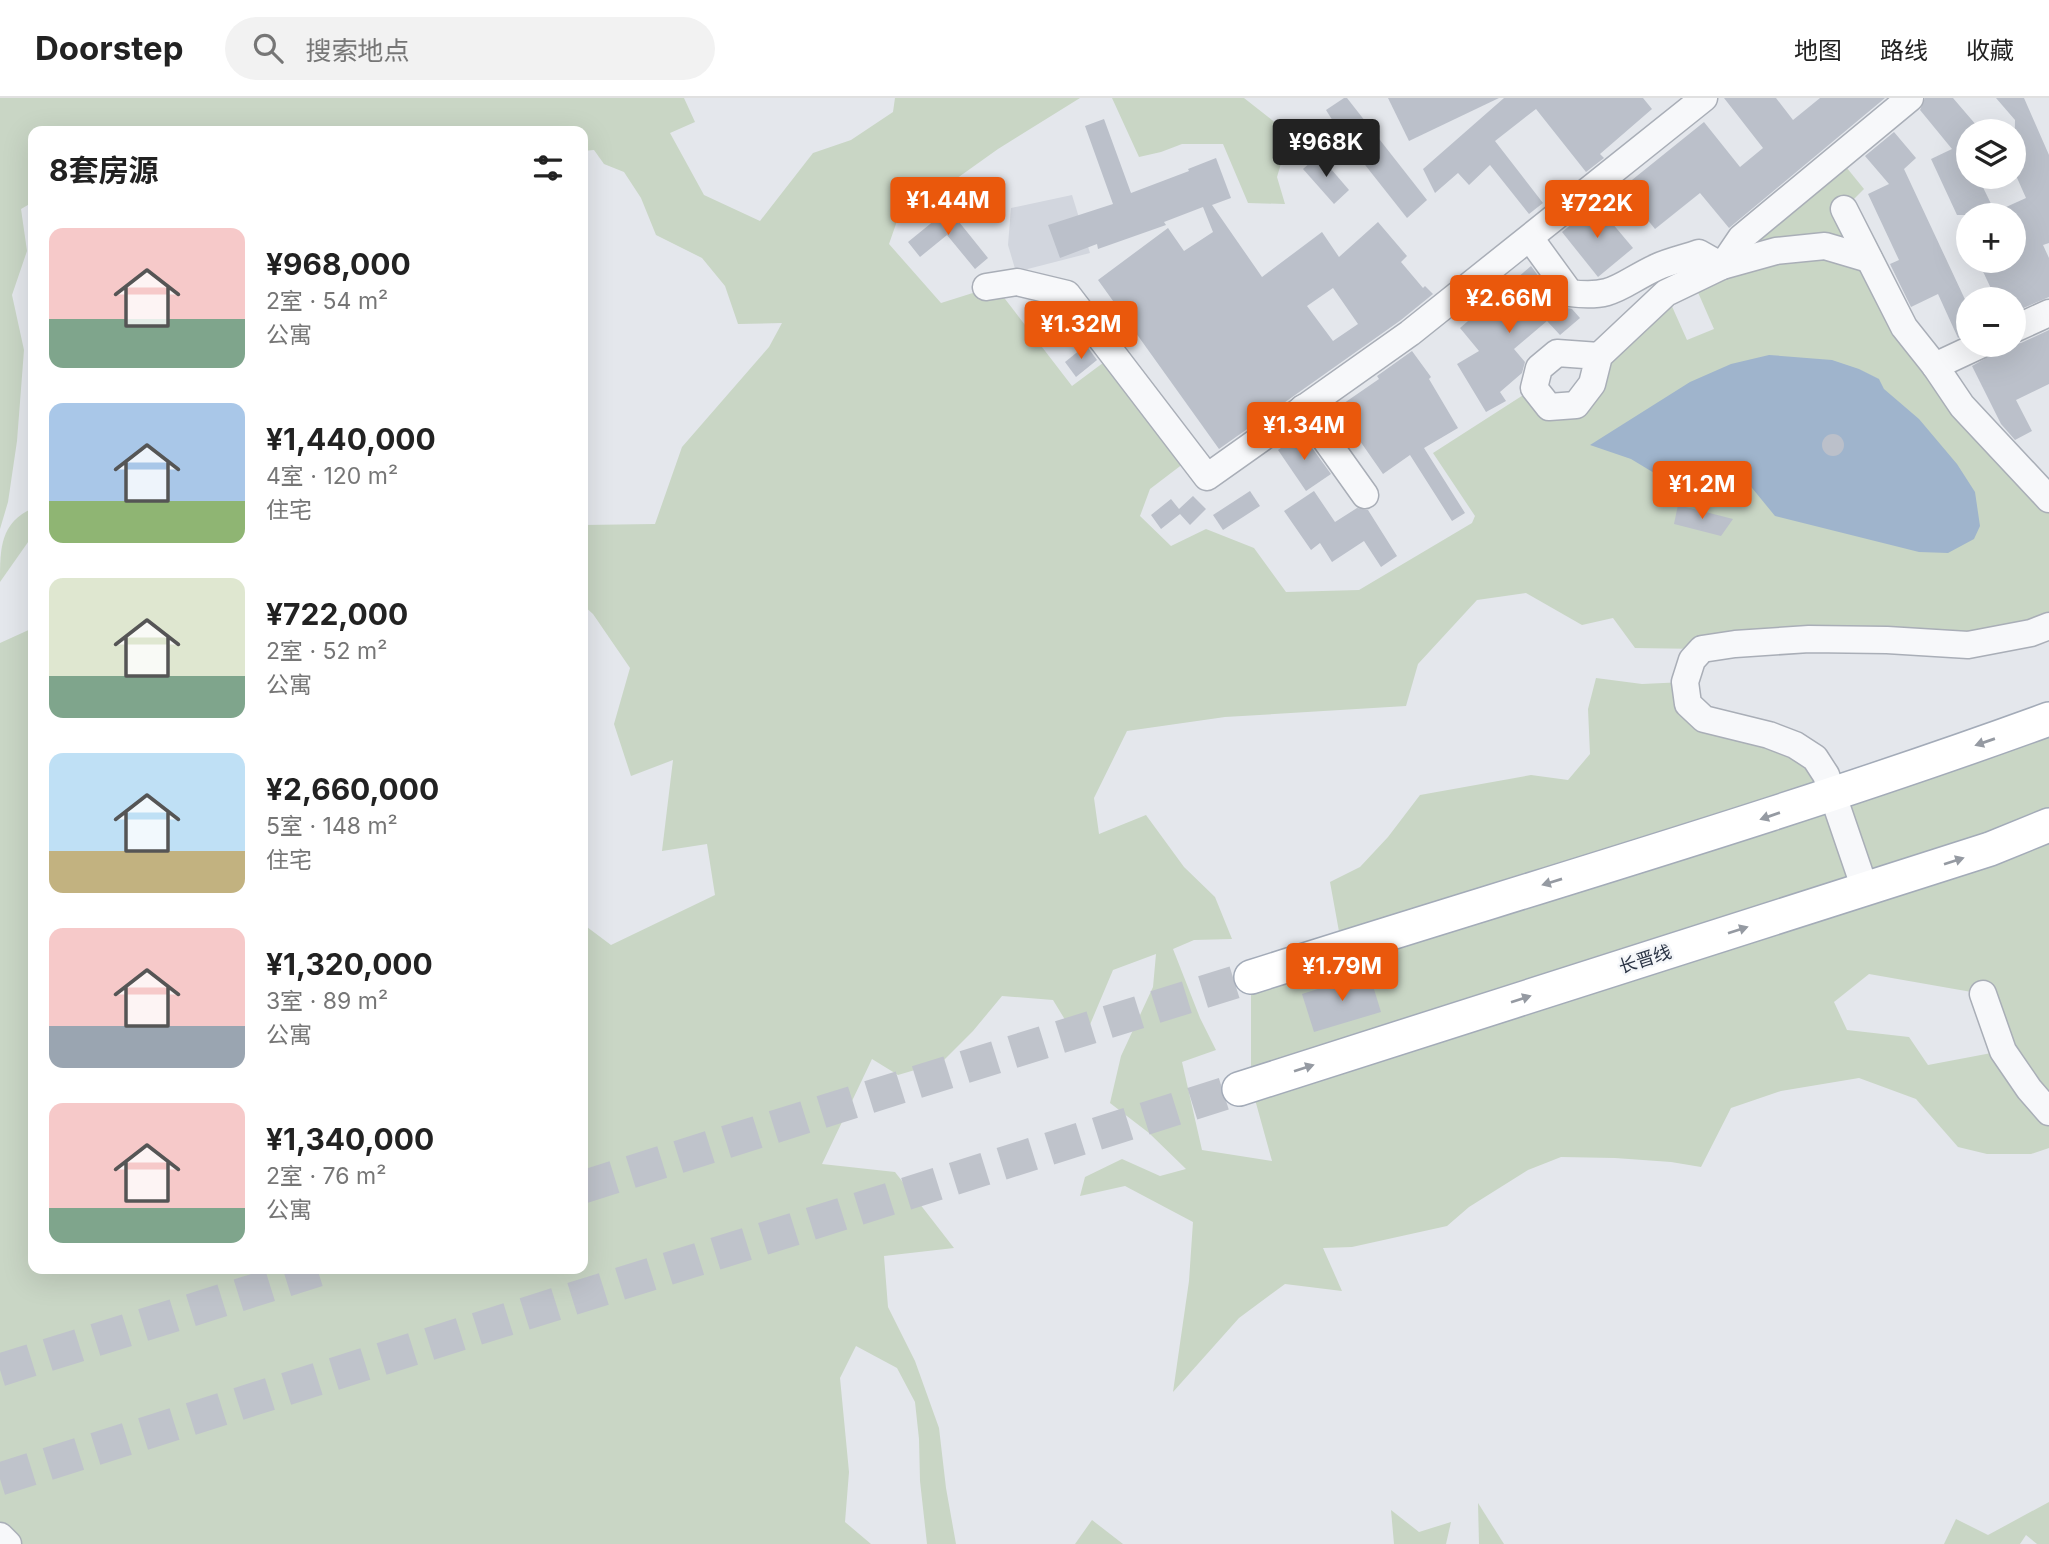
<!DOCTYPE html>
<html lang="zh">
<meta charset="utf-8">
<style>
:root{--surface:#fff;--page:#f2f2f2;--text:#222;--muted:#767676;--line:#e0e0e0;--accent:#ea580c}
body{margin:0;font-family:Inter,"Noto Sans SC",sans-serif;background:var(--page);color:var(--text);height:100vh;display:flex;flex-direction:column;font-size:26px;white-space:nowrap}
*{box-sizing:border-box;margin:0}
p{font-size:23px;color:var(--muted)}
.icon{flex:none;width:38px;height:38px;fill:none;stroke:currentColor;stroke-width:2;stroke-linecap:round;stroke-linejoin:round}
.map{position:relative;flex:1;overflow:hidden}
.side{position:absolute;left:28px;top:28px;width:560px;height:1148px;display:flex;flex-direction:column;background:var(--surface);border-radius:14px;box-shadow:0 7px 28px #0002}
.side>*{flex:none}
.fabs{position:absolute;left:1956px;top:21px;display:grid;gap:14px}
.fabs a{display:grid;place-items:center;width:70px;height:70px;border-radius:50%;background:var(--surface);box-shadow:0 7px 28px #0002;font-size:35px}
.price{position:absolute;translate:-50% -60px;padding:0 16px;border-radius:7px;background:var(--accent);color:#fff;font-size:23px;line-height:46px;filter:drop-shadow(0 2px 4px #0008)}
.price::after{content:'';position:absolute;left:50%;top:42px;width:21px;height:16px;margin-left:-10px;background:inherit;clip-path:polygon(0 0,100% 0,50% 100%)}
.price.current{background:#222;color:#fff}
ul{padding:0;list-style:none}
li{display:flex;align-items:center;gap:21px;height:175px;padding:0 21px}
li span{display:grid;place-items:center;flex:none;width:196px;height:140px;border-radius:14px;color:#555}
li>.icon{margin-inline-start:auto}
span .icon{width:84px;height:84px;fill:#fffc;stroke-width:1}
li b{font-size:30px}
h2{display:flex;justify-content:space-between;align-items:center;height:84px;padding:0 21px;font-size:30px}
header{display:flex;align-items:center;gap:42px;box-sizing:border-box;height:98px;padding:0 35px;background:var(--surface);border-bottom:2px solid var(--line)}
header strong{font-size:33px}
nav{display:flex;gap:38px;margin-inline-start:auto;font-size:24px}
.search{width:490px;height:63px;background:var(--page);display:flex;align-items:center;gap:18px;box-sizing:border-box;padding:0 24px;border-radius:38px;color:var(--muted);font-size:26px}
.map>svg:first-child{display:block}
</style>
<header>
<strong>Doorstep</strong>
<div class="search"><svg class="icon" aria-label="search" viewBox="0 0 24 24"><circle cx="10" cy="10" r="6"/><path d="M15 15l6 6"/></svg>搜索地点</div>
<nav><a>地图</a><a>路线</a><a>收藏</a></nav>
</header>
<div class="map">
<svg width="2049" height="1446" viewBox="0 0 2049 1446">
<rect width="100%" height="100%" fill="#e4e7ec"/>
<path fill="#d2d6de" d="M1072,97L1090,155L1016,174L1008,147L1011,110Z"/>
<g fill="#c9d6c5" fill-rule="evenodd">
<path d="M0,0H684L695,24L670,35L704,97L760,123L813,55L851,42L893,14L895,0H1080L998,51L897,123L889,146L941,205L995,188L1072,288L1115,256L1192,359L1150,391L1140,418L1171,448L1206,431L1254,450L1286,494L1359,492L1472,425L1475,418L1433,355L1534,290L1576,307L1666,195L1687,242L1714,231L1693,183L1838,59L1864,91L1844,111L1904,229L2049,401V528L2031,535L1702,551L1635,550L1613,520L1582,527L1526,495L1477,502L1418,566L1406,608L1225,619L1127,633L1094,700L1099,736L1146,717L1184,769L1215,799L1232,841L1194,842L1173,851L1200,920L1216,952L1182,964L1202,1052L1272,1063L1251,987V879L1342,850L1330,784L1360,769L1388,739L1420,697L1531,677L1568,682L1590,656L1588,611L1596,580L1642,586L1685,584L1688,606L1769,637L1840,694L2049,621V1050L2031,1056H1987L1958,1049L1916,1001L1859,980L1781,993L1731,1010L1701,1069L1671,1064L1615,1060L1561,1059L1528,1072L1469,1109L1447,1128L1352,1149L1323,1150L1342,1193L1285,1186L1239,1220L1173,1294L1189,1183L1193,1124L1125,1088L1080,1098L1085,1079L1122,1061L1160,1078L1186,1071L1149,1035L1110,1005L1121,958L1153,889L1156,856L1113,872L1081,948L1053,902L1002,898L973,933L942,964L898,977L872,961L822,1066L895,1074L954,1150L884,1158L888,1209L915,1263L939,1330L946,1390L956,1446H927L920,1383L919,1341L915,1304L897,1270L856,1248L840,1280L849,1374L845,1424L871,1446H8L0,1438V545L33,530V1171H583V826L611,847L715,797L707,746L662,753L673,662L631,678L614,626L630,570L593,516L583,507V427L655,426L682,349L769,249L782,225L738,226L725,188L702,160L656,137L641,100L624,74L604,66L594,52L583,53V33H33V104L21,111L27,153L12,197L24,252L17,343L8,404L0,431ZM1869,876L1983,896L2002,953L1928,967L1909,939L1847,932L1834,904Z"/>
<path d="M1112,0H1244L1286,33L1285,52L1277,79L1285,106L1248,105L1223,46H1182L1161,54L1139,59Z"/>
<path d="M33,410V437L0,484C0,450 0,425 33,410Z"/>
<path d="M2049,1404V1446H2037L2026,1437L2020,1446H1944L1956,1421L1988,1437Z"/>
<path d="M1478,1405L1504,1446H1479Z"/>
<path d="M1391,1412L1419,1434L1451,1424L1446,1446H1394Z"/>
<path d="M1092,1422L1123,1446H1075Z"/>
</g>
<path fill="#9fb4cc" d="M1769,257L1832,262L1859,271L1879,281L1884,291L1919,321L1957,366L1975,394L1980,428L1974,441L1948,455L1919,454L1775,418L1739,374L1719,366L1702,372L1684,393L1631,361L1590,347L1690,284L1731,266Z"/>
<g fill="#bbc0ca" fill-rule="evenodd">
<path d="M1344,0H1347L1427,102L1407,120L1343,39L1326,12Z"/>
<path d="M1388,0H1499L1409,43Z"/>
<path d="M1504,0H1643L1652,11L1600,56L1604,60L1586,74L1536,11L1495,43L1543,105L1529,116L1490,67L1469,87L1458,75L1435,95L1423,71Z"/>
<path d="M1724,0H1776L1793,22L1820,0H1885L1729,130L1700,95L1655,131L1622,90L1704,24L1740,69L1763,50Z"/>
<path d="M1925,0H1953L1977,28L1961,41L1969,58V79H1978L1995,114L2026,100L2014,73L2015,22L1996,0H2024L2049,57V145L2043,147L2049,160V199L2021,211L2016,201H1996L1978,163H2014V117H1957L1931,61L1952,51L1920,12Z"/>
<path d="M1104,21L1131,95L1189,73L1188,71L1216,60L1231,100L1212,107L1262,179L1322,134L1339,159L1378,124L1407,158L1401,164L1423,190L1425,188L1433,196L1401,222L1219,351L1098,182L1168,130L1184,153L1213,134L1203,109L1164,124L1166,127L1098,151L1097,146L1060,160L1048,127L1113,106L1085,28ZM1333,190L1358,226L1333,243L1307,208Z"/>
<path d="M1894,34L1916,60L1904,71L1969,210V235L1958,240L1938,196L1911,209L1890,166L1899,162L1868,96L1889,86L1865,58Z"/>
<path d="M1319,57L1349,92L1334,106L1303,71Z"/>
<path d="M943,104L988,160L975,171L947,137L920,159L908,144L935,122L930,115Z"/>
<path d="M1596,106L1633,150L1598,179L1562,134Z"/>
<path d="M1531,168L1558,205L1563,209L1572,211L1580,220L1560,237L1547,223L1514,251L1525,264L1522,275L1500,294L1506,303L1486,314L1457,266L1479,253L1460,230Z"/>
<path d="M2049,232V286L2016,302L2032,333L2015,342L2001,326L1972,268L2009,247L2021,245Z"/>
<path d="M1086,247L1097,262L1076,279L1065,264Z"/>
<path d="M1412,253L1431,279L1429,281L1458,330L1424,350L1465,415L1452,423L1410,357L1383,376L1337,310L1379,281L1377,278Z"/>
<path d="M1302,336L1331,376L1306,393L1278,352Z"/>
<circle cx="1833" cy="347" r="11"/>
<path d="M1250,393L1260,408L1223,432L1213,417Z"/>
<path d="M1314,393L1335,424L1357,410L1368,412L1397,458L1381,469L1364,443L1332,464L1320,445L1311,452L1284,413Z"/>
<path d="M1193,398L1206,411L1190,427L1180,416L1161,431L1151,417L1171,401L1179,411Z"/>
<path d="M1678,407L1733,421L1721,438L1674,426Z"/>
<path d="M1369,875L1381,914L1314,934L1302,896Z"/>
</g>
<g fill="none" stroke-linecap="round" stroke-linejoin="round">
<g stroke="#bfc3cb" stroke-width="33" stroke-dasharray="33 17" stroke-linecap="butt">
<path d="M583,1089L1251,879"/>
<path d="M0,1272L322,1171"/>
<path d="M0,1381L1239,991"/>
</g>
<g stroke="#a9aeb7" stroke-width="29">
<g id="minor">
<path d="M1844,111L1904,229L1935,268L1962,308L2049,401"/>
<path d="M1530,140L1570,195C1615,201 1620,186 1657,169C1670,163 1685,160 1699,155L1722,168L1741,140L1910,0"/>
<path d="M986,189L1017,184L1067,196L1207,379L1410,235L1704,0"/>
<path d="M2014,231L2049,215"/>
<path d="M1599,258L1557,255L1539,270L1534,290L1549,309L1576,307L1592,286L1599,258L1666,195L1722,168L1776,153L1825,148L1869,161"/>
<path d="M1935,268L1980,247"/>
<path d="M1303,310L1365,397"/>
<path d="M1865,791L1826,677L1815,660L1795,647L1769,637L1704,621L1688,606L1685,584L1692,562L1702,551L1735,546L1809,541L1887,542L1968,547L2031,535L2049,528"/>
<path d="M1983,896L2003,953L2029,991L2049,1014"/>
<path d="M0,1438L8,1446"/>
</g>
</g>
<g stroke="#a3abb8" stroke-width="36">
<g id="major">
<path d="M1251,879C1517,794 1786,717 2049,621"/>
<path d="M1239,991L1990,751L2049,727"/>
</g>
</g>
<use href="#minor" stroke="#f7f8fa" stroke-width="26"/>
<use href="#major" stroke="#fff" stroke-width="33"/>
</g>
<defs><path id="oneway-solid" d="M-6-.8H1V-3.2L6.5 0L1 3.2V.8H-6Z" transform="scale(1.75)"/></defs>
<g fill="#959aa2">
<use href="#oneway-solid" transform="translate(1985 644) rotate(161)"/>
<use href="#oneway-solid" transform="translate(1770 718) rotate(161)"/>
<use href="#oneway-solid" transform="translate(1954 763) rotate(-18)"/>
<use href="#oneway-solid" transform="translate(1552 784) rotate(163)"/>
<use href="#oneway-solid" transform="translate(1738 832) rotate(-18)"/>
<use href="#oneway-solid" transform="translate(1521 901) rotate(-18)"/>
<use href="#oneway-solid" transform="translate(1304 970) rotate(-18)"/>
</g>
<g text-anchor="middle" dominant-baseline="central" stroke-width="5" stroke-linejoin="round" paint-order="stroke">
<g font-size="18" fill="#2b3445" stroke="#f4f6f9">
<text transform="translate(1645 861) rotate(-18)">长晋线</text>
</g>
</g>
</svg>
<div class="fabs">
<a><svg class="icon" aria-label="layers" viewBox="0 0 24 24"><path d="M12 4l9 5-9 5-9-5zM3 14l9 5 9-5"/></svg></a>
<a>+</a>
<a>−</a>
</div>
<b class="price current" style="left:1326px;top:81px">¥968K</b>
<b class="price" style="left:948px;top:139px">¥1.44M</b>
<b class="price" style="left:1597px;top:142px">¥722K</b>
<b class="price" style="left:1509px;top:237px">¥2.66M</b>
<b class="price" style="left:1081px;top:263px">¥1.32M</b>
<b class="price" style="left:1304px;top:364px">¥1.34M</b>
<b class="price" style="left:1702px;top:423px">¥1.2M</b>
<b class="price" style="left:1342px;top:905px">¥1.79M</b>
<section class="side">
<h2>8套房源<svg class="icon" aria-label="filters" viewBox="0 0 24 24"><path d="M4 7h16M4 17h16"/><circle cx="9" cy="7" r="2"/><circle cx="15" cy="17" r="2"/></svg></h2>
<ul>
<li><span style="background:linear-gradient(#f6c9c9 65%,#7fa58c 0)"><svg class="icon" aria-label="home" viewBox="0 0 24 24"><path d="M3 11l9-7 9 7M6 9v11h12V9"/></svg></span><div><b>¥968,000</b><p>2室 · 54 m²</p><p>公寓</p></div></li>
<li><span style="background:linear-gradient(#a9c7e8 70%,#8fb573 0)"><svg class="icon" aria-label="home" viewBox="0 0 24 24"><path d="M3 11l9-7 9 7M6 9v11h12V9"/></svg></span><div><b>¥1,440,000</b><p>4室 · 120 m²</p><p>住宅</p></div></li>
<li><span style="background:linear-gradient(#dfe7d0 70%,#7fa58c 0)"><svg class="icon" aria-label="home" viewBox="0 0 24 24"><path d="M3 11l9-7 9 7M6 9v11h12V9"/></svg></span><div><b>¥722,000</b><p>2室 · 52 m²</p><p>公寓</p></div></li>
<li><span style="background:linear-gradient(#bfe0f5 70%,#c2b280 0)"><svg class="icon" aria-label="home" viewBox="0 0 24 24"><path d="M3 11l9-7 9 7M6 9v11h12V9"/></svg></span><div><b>¥2,660,000</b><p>5室 · 148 m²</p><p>住宅</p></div></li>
<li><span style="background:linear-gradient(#f6c9c9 70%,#9aa5b1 0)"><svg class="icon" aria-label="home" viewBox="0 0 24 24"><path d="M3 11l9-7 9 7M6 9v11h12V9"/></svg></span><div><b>¥1,320,000</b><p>3室 · 89 m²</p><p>公寓</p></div></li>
<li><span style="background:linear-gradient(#f6c9c9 75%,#7fa58c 0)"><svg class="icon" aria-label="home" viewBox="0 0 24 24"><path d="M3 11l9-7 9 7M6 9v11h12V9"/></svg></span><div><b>¥1,340,000</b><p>2室 · 76 m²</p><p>公寓</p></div></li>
</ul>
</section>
</div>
